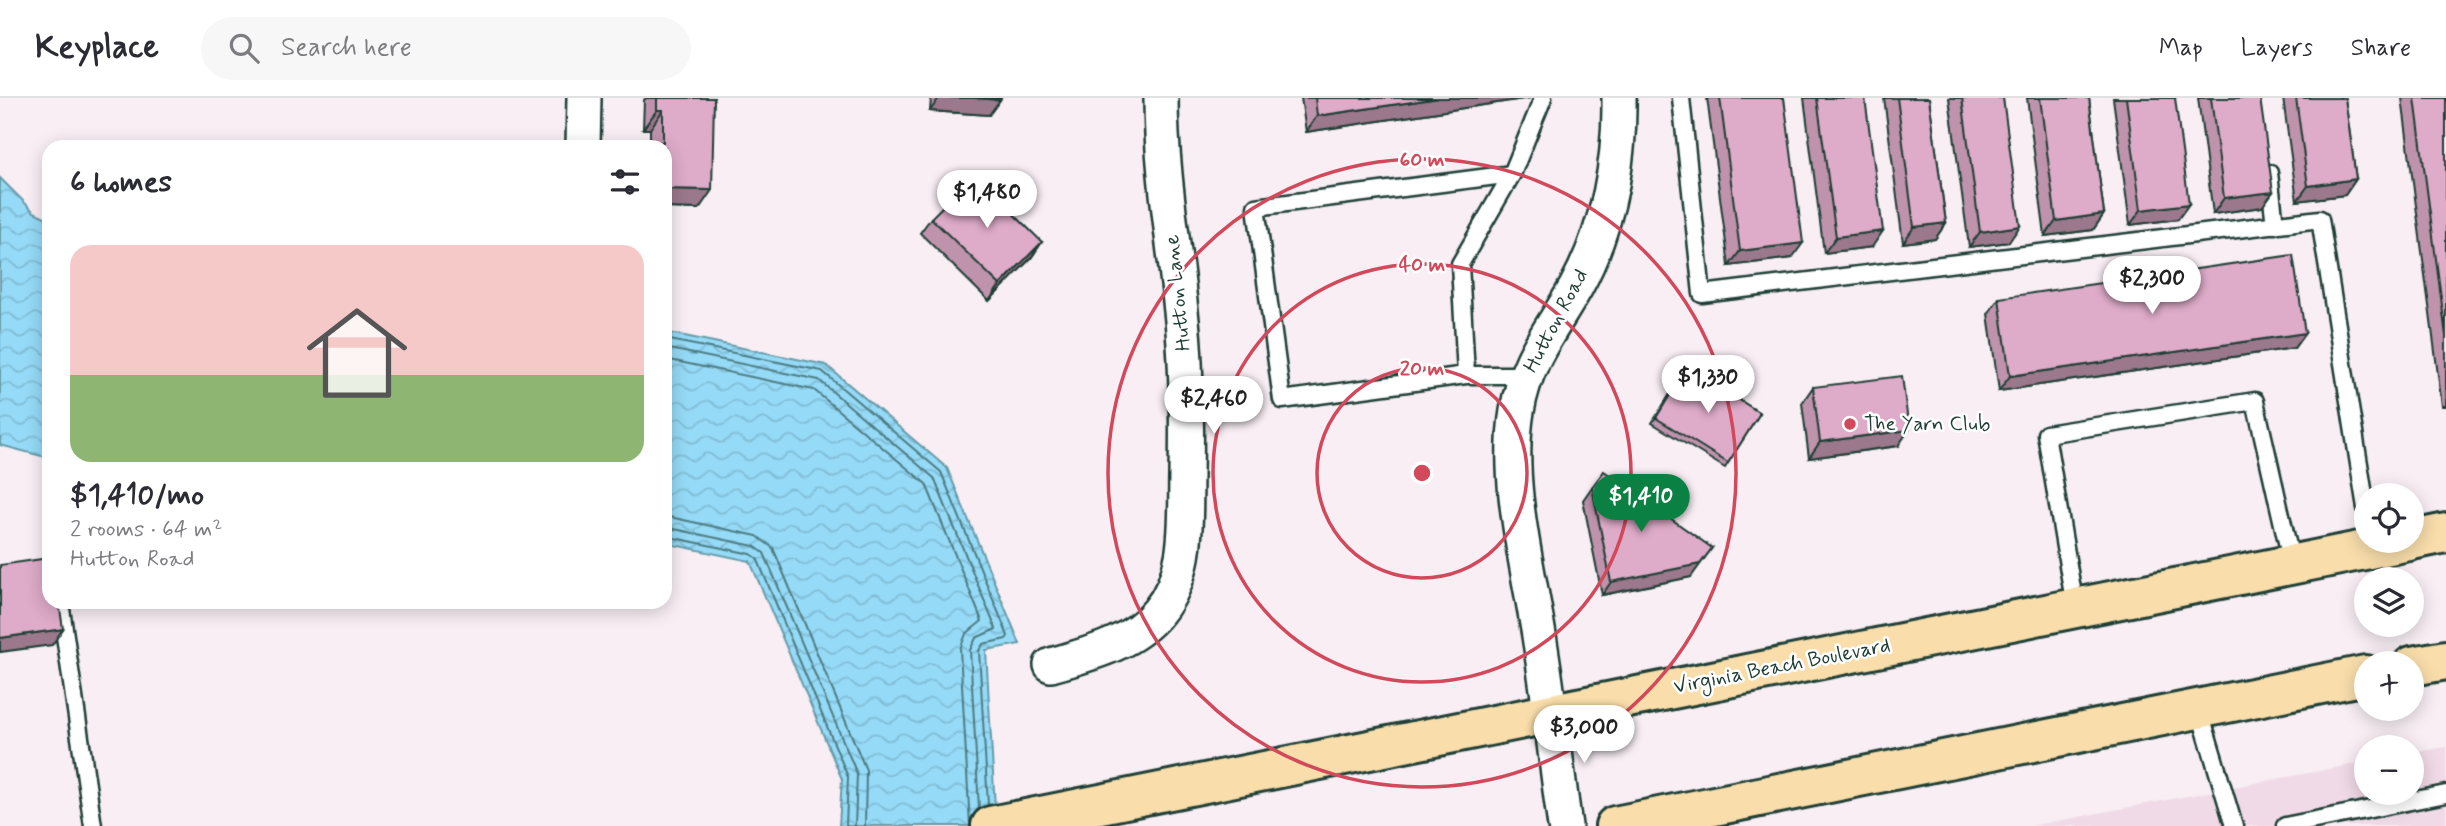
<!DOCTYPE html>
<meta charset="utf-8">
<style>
:root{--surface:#fff;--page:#f7f7f7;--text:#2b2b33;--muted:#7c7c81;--line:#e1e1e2;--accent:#0b8043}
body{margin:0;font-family:Mynerve,sans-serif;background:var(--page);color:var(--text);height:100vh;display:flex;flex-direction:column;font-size:26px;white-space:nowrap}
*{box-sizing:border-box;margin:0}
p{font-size:23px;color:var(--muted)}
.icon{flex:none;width:38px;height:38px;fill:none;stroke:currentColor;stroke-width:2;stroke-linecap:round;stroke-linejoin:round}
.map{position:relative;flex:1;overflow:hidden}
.side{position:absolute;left:42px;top:42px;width:630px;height:469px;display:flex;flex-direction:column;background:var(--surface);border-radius:21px;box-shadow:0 4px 18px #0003}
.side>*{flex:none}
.fabs{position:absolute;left:2354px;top:385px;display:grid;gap:14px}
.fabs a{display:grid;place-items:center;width:70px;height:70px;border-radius:50%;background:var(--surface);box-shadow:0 4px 18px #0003;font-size:35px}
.price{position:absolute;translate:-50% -60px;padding:0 16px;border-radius:24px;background:#fff;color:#222;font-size:23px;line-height:46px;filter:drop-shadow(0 2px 4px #0008)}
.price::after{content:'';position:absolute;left:50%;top:42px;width:21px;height:16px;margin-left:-10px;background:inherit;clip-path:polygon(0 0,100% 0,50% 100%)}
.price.current{background:var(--accent);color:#fff}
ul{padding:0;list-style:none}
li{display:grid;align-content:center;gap:14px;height:371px;padding:0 28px}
li span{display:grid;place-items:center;height:217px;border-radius:21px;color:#555}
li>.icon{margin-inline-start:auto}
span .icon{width:126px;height:126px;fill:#fffc;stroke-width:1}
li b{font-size:30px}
h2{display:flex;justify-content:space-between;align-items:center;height:84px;padding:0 28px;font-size:30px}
header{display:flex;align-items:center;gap:42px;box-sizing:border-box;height:98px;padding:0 35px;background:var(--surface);border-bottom:2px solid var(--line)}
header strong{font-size:33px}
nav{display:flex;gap:38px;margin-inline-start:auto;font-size:24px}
.search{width:490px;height:63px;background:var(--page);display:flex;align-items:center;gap:18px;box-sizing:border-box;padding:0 24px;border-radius:38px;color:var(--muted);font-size:26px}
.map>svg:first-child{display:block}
</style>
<header>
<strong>Keyplace</strong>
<div class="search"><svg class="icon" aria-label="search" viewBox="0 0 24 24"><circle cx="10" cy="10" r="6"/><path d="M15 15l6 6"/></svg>Search here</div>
<nav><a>Map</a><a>Layers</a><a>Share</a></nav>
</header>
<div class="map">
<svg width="2446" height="728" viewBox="0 0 2446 728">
<defs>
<pattern id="water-waves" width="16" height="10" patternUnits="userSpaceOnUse" patternTransform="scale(1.75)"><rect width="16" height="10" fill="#95daf7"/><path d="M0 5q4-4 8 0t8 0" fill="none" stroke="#80bcd4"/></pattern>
</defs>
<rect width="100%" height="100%" fill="#f8eef4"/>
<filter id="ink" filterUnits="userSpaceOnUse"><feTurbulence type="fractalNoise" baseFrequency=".0143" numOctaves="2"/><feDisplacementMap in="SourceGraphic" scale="14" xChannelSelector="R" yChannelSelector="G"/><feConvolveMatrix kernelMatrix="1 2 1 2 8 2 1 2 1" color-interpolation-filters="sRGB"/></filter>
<g filter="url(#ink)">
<path fill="#f0dae7" d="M2446,649V728H2031L2366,664V695H2412V655Z"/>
<g fill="url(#water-waves)" stroke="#669ba9" stroke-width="2">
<path d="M0,80L34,114L49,121V360L0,347Z"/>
<path d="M665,234L826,267L947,370L1020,546L986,552L996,728H839L842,681L750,463L665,445Z"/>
</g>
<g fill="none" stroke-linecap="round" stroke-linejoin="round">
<g stroke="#4e7c82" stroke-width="2">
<path d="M665,241L822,273L941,374L1008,538L1006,541L983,546L979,553L988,707"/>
<path d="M665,250L819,282L934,380L996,531L976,540L970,552L979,711"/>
<path d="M665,261L814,292L926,386L982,523L966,536L960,551L970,728"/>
<path d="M665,418L757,438L773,450L866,672L865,728"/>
<path d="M665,429L754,448L764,455L857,676L855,728"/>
<path d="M665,438L751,456L757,460L848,679L846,728"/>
</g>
<g stroke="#1f3d34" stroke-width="21">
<g id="service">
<path d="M1681,0L1702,196L2320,121L2366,410"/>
<path d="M2269,75L2275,127"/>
<path d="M1512,76L1543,0"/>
<path d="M1466,277L1460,166L1512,76L1256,109L1282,302L1466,277H1526"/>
<path d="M60,504L93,728"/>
<path d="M2075,509L2046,336L2255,303L2292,466"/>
<path d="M2199,611L2234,728"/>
<path d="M2285,728L2446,696"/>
</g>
</g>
<g stroke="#1f3d34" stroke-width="38">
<g id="minor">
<path d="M583,49L584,0"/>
<path d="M1051,567C1089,556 1132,546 1158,514C1190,475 1185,424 1186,377C1187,329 1187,281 1183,233C1176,155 1161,78 1161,0"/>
<path d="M1565,728C1556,667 1550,605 1540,544C1529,471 1505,386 1517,313C1526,260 1552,232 1576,189C1608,130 1620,66 1619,0"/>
</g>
</g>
<g stroke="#1f3d34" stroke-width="44">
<g id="primary">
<path d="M2412,442L2446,435"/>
<path d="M2412,568L2446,562"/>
<path d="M991,728L2409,443"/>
<path d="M1615,728L2366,577"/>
</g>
</g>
<use href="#service" stroke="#fff" stroke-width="16"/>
<use href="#minor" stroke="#fff" stroke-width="33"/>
<use href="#primary" stroke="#f9deab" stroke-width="38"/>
</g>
<g fill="#bf93ac" stroke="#1f3d34" stroke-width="2">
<path d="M646,0H714L699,111L665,110V49H650V31H643L644,2Z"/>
<path d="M931,0H1001L989,17L930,13Z"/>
<path d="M1301,0H1530L1306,34Z"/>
<path d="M1707,0H1784L1792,160L1729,168Z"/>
<path d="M1804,0H1865L1872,149L1824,155Z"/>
<path d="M1884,0H1929L1946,125L1935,141L1903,145Z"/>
<path d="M1949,0H2003L2009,144L1969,149Z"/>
<path d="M2027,0H2089L2104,116L2093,132L2045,138Z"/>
<path d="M2113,0H2175L2178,121L2130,127Z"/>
<path d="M2198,0H2260L2262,109L2213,116Z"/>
<path d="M2283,0H2345L2356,81L2345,97L2297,103Z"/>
<path d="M2402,0H2446V308H2442Z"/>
<path d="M931,120L1042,144L1031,160L989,203L920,135Z"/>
<path d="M1999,200L2305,235L2294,250L1999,293L1988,216Z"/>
<path d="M1687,269L1760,315L1725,370L1652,325Z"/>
<path d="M1813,289L1898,348L1809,360L1802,305Z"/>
<path d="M1592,389L1691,479L1602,497L1583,402Z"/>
</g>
<g fill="#9b788c" stroke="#1f3d34" stroke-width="2">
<path d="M939,0H975L1000,2L989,17L930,13Z"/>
<path d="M1439,0H1530L1306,34L1317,18Z"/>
<path d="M657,12H663L650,31H643Z"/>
<path d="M2356,81L2345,97L2297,103L2308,88Z"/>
<path d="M665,91L712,92L699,111L665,110Z"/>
<path d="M2273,94L2262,109L2213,116L2224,100Z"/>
<path d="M2189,106L2178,121L2130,127L2141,112Z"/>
<path d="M2104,116L2093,132L2045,138L2056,123Z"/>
<path d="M1946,125L1935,141L1903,145L1914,129Z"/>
<path d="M2020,128L2009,144L1969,149L1980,134Z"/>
<path d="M1883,133L1872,149L1824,155L1836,139Z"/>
<path d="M1042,144L1031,160L989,203L1000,187Z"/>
<path d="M1803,145L1792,160L1729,168L1740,153Z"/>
<path d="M2305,235L2294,250L1999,293L2010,278Z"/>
<path d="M1909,332L1898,348L1809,360L1820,344Z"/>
<path d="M1712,450L1691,479L1602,497L1611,484Z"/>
<path d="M63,531L52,547L0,554V540Z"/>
</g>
<g fill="#deabc8" stroke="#1f3d34" stroke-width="2">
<path d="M657,0H714L712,92L665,91V49H656V44H663V12H657Z"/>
<path d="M975,0H1001L1000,2Z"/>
<path d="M1315,0H1439L1317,18Z"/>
<path d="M1720,0H1784L1803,145L1740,153Z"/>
<path d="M1817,0H1865L1883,133L1836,139Z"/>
<path d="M1897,0H1929L1946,125L1914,129Z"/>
<path d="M1962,0H2003L2020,128L1980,134Z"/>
<path d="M2040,0H2089L2104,116L2056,123Z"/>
<path d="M2126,0H2175L2189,106L2141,112Z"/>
<path d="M2211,0H2260L2273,94L2224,100Z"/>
<path d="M2296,0H2345L2356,81L2308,88Z"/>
<path d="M2415,0H2446V238Z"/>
<path d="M974,77L1042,144L1000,187L931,120Z"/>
<path d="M2293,157L2305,235L2010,278L1999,200Z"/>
<path d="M1687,269L1760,315L1728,365L1656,320Z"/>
<path d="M1902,278L1909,332L1820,344L1813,289Z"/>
<path d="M1604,373L1712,450L1700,466L1611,484L1592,389Z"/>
<path d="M49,460V504H59L63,531L0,540V467Z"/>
</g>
</g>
<g fill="none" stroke="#d1495b" stroke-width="3.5">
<circle cx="1422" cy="375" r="105"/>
<circle cx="1422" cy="375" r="209"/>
<circle cx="1422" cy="375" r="314"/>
</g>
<circle fill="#d1495b" stroke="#fff" stroke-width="2.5" cx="1850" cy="326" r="7"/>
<g text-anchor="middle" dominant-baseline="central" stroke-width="5" stroke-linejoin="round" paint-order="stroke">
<g font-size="21" fill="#1f3d34" stroke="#fff">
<text transform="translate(1178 195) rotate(-96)">Hutton Lane</text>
<text transform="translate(1556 223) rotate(-62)">Hutton Road</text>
<text transform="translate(1782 568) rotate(-11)">Virginia Beach Boulevard</text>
</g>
<g font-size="21" fill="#1f3d34" stroke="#fff" text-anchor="start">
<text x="1864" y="326">The Yarn Club</text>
</g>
</g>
<circle cx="1422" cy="375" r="10" fill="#d1495b" stroke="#fff" stroke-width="3.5"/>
<g font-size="21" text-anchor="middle" font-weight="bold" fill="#d1495b" stroke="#fff" stroke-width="5" stroke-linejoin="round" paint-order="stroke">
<text x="1422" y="68">60 m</text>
<text x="1422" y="173">40 m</text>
<text x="1422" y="277">20 m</text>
</g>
</svg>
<div class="fabs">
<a><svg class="icon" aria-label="locate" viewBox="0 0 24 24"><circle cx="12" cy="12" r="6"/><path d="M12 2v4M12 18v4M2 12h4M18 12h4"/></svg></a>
<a><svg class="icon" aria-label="layers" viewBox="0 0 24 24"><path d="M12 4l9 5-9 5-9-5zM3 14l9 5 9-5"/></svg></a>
<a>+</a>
<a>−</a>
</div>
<b class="price" style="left:987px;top:132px">$1,480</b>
<b class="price" style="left:2152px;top:218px">$2,300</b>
<b class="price" style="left:1708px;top:317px">$1,330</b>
<b class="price" style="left:1214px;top:338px">$2,460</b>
<b class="price current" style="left:1641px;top:436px">$1,410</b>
<b class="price" style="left:1584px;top:667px">$3,000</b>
<section class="side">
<h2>6 homes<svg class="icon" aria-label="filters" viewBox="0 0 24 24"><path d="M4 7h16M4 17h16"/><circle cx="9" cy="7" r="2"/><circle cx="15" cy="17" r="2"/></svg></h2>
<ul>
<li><span style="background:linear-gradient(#f6c9c9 60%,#8fb573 0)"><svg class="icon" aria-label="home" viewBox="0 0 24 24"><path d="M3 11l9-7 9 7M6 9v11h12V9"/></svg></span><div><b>$1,410/mo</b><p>2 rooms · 64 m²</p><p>Hutton Road</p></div></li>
</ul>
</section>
</div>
